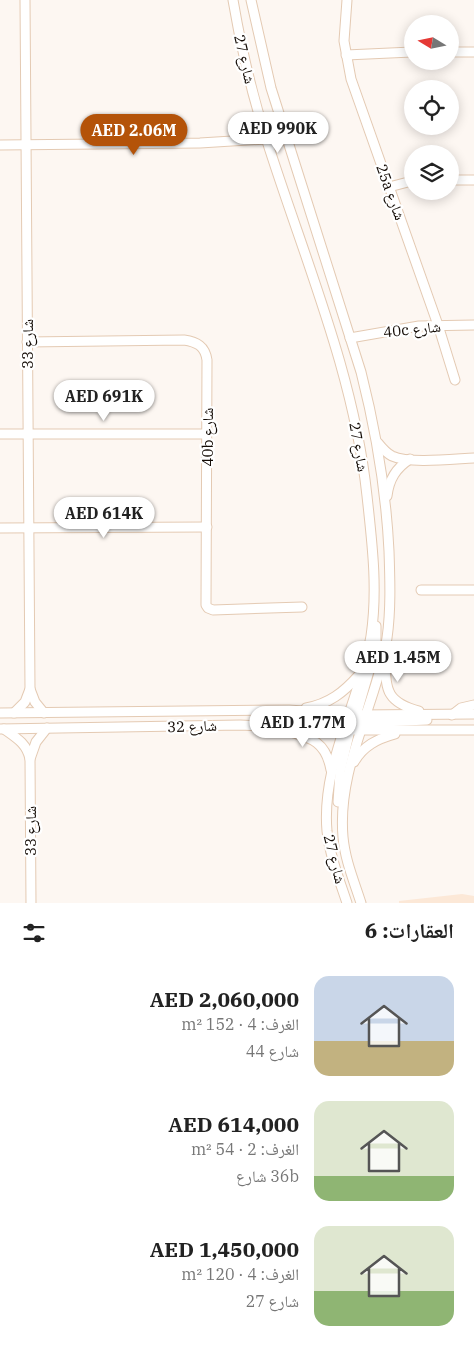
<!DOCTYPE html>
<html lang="ar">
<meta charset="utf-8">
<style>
:root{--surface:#fff;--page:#f2f2f2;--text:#222;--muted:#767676;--accent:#b45309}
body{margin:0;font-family:"IBM Plex Serif","Noto Naskh Arabic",serif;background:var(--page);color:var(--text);direction:rtl;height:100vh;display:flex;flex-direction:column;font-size:19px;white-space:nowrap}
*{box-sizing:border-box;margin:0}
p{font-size:16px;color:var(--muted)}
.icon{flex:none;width:28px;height:28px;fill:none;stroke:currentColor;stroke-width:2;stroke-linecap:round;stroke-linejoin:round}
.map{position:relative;height:903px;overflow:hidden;direction:ltr}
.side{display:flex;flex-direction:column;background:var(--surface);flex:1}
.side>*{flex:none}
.needle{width:32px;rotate:280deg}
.fabs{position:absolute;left:404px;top:15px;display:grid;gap:10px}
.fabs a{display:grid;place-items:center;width:55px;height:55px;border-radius:50%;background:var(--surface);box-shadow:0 2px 12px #0003;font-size:25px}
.price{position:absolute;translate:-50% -42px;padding:0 11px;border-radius:18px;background:#fff;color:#222;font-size:16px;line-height:32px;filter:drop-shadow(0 1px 2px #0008)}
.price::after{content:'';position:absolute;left:50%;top:30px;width:15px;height:11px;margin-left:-8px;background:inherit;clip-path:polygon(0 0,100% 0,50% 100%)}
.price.current{background:var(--accent);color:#fff}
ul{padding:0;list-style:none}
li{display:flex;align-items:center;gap:15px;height:125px;padding:0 20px}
li span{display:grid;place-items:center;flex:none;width:140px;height:100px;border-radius:15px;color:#555}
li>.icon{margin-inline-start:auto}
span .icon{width:60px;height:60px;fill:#fffc;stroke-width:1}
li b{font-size:21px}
h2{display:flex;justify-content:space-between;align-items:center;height:60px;padding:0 20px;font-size:21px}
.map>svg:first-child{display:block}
</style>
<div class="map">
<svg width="474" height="903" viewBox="0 0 474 903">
<rect width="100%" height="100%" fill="#fdf7f2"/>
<path fill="#fce8d7" d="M462,894L474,896V903H399V901Z"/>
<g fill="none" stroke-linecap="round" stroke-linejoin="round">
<g stroke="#e4cab3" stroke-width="11">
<g id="minor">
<path d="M233,0C241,47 252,95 267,141C304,258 354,373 367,496C372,542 378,589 371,636C360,701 321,764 327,831C330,856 339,879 347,903"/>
<path d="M251,0L271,88L361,372C376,431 386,490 389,551C390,580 391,610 387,638C376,706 337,767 343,837C345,860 354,881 361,903"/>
<path d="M347,0L344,41L351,79L438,325L455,380"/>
<path d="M450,52H474"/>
<path d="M346,55L412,52"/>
<path d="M0,145L200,143L266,139L278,142L286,138"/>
<path d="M450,180H474"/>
<path d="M389,187L412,181"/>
<path d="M350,338L419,326L474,325"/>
<path d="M27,342L184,340C197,342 205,346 207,360L206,605L208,608L213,610L302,607"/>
<path d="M0,434H207"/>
<path d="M378,443C382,448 386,453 392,456C409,464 453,459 474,458"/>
<path d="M387,496C389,479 396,468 410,459"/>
<path d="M0,528L207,527"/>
<path d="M421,590H474"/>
<path d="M386,661C384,691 389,703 419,711"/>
<path d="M30,689L35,702L44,713"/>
<path d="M306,708C329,704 344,692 359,675"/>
<path d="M0,713L289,710L357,715L474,714"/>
<path d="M14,713L25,702L30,689L25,0"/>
<path d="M452,715L461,708L474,705"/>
<path d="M358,721V709L376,647V626"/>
<path d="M258,722L287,720L352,721"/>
<path d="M360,723L427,720"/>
<path d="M0,729L240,725L344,730H474"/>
<path d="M4,729C17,738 27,744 30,759"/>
<path d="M287,731C312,738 326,742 331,770"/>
<path d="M354,762C363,746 377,739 395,734"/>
<path d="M338,802L340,772L351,726"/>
<path d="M31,903L30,759L36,742L47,728"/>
</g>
</g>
<use href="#minor" stroke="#fff" stroke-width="9"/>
</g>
<g text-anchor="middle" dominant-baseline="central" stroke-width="4.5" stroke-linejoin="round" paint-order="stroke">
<g font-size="15" fill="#120a04" stroke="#fff">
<text transform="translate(245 59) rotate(77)">شارع 27</text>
<text transform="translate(391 192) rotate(70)">25a شارع</text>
<text transform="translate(412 329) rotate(-6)">40c شارع</text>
<text transform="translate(27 344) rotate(-90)">شارع 33</text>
<text transform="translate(207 437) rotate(-90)">40b شارع</text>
<text transform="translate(359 447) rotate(80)">شارع 27</text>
<text transform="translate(192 726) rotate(-2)">شارع 32</text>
<text transform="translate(30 831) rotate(-90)">شارع 33</text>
<text transform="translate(335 859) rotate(76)">شارع 27</text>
</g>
</g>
</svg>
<div class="fabs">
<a><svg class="needle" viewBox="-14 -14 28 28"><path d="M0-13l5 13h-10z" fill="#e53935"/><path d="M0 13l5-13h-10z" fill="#767676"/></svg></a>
<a><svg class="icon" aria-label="locate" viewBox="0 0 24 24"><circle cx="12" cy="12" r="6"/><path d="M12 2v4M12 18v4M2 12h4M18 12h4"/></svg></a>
<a><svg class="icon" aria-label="layers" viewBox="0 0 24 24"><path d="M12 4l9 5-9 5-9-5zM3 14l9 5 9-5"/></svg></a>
</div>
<b class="price" style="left:278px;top:154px">AED 990K</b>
<b class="price current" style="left:134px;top:156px">AED 2.06M</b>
<b class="price" style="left:104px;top:422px">AED 691K</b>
<b class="price" style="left:104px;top:539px">AED 614K</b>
<b class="price" style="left:398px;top:683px">AED 1.45M</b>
<b class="price" style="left:303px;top:748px">AED 1.77M</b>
</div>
<section class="side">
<h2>العقارات: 6<svg class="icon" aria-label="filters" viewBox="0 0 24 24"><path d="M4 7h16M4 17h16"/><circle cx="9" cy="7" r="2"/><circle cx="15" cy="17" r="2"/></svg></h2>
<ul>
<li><span style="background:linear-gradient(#c9d6e8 65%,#c2b280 0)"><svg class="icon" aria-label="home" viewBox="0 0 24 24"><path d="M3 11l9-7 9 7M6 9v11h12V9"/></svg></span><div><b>AED 2,060,000</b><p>الغرف: 4 · 152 m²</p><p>شارع 44</p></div></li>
<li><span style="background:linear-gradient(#dfe7d0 75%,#8fb573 0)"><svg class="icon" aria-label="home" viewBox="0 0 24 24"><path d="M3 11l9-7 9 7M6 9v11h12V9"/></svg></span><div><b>AED 614,000</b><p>الغرف: 2 · 54 m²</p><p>36b شارع</p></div></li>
<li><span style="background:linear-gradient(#dfe7d0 65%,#8fb573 0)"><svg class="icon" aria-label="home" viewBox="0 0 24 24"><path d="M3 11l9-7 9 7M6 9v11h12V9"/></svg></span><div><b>AED 1,450,000</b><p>الغرف: 4 · 120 m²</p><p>شارع 27</p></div></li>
</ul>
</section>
